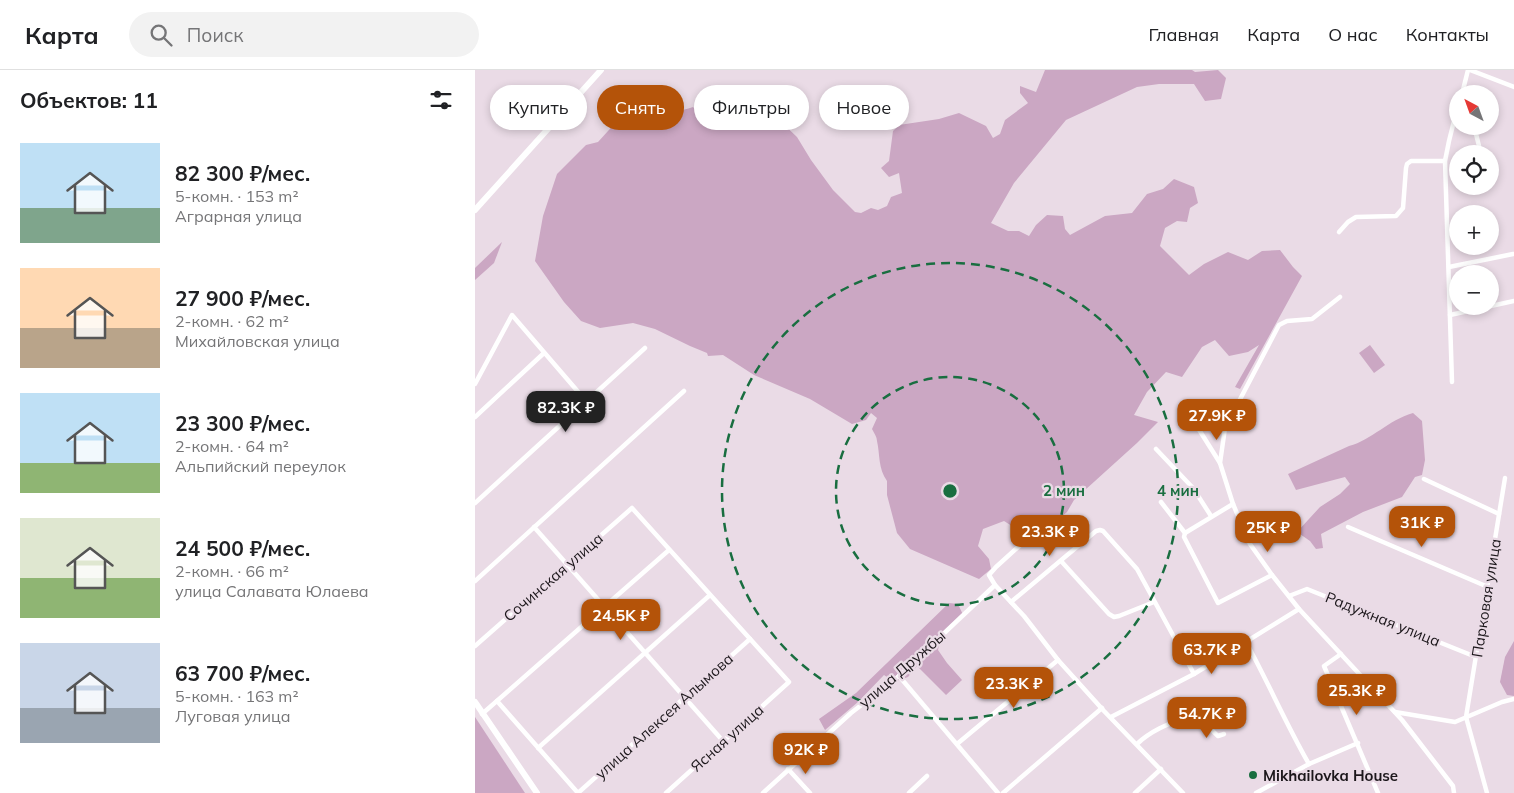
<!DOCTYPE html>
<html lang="ru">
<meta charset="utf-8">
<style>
:root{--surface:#fff;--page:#f2f2f2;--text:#202124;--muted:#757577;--line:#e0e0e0;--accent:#b45309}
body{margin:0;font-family:Mulish,sans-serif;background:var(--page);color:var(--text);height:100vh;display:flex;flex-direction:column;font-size:19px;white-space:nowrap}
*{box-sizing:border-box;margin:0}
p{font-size:16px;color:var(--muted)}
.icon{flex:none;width:28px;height:28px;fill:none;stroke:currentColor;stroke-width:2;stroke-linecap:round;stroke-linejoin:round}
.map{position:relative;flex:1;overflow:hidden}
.drawer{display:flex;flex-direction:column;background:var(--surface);width:475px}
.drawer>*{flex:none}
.top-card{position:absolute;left:15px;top:15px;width:475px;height:45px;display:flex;gap:10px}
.needle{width:32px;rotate:319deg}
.tools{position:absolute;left:974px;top:15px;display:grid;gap:10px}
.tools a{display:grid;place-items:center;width:50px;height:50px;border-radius:50%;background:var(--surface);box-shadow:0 2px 8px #0003;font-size:25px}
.price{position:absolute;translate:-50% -42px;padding:0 11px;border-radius:10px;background:var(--accent);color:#fff;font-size:16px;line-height:32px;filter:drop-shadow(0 1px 2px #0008)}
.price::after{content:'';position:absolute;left:50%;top:30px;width:15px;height:11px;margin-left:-8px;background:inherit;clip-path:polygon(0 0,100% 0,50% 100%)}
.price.current{background:#222;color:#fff}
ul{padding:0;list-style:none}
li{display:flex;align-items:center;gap:15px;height:125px;padding:0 20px}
li span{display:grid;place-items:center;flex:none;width:140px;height:100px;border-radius:0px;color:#555}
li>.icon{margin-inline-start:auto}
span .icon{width:60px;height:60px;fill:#fffc;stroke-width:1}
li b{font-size:21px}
h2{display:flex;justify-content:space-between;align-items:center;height:60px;padding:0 20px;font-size:21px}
.chip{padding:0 18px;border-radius:22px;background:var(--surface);box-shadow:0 2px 8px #0003;font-size:18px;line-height:45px}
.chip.current{background:var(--accent);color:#fff}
header{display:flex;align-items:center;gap:30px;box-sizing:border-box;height:70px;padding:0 25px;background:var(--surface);border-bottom:1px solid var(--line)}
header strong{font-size:24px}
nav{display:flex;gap:28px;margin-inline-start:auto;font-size:18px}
.search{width:350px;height:45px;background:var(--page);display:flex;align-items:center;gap:12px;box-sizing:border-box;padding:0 18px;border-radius:28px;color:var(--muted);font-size:19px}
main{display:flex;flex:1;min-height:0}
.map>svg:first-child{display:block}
</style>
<header>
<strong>Карта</strong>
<div class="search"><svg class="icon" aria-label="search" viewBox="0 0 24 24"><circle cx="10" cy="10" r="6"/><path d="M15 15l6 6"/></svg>Поиск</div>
<nav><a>Главная</a><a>Карта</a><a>О нас</a><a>Контакты</a></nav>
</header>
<main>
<section class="drawer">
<h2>Объектов: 11<svg class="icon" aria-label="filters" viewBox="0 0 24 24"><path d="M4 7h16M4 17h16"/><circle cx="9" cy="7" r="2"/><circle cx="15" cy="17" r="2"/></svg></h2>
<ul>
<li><span style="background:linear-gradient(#bfe0f5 65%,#7fa58c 0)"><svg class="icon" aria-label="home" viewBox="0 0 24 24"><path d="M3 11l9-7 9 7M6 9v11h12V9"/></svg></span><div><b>82 300 ₽/мес.</b><p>5-комн. · 153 m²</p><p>Аграрная улица</p></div></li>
<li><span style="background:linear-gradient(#ffd9b3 60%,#b9a48a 0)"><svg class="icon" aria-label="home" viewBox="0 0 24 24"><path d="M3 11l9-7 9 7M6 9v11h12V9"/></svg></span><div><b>27 900 ₽/мес.</b><p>2-комн. · 62 m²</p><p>Михайловская улица</p></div></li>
<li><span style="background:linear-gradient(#bfe0f5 70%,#8fb573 0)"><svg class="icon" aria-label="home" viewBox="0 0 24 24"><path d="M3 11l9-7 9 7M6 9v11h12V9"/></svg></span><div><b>23 300 ₽/мес.</b><p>2-комн. · 64 m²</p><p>Альпийский переулок</p></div></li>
<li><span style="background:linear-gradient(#dfe7d0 60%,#8fb573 0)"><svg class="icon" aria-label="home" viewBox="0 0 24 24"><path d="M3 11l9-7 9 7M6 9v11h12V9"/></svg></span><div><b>24 500 ₽/мес.</b><p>2-комн. · 66 m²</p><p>улица Салавата Юлаева</p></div></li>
<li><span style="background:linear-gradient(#c9d6e8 65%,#9aa5b1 0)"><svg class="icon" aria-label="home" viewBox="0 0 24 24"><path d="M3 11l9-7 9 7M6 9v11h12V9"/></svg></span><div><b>63 700 ₽/мес.</b><p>5-комн. · 163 m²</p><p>Луговая улица</p></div></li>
</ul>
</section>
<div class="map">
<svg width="1039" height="723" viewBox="0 0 1039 723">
<rect width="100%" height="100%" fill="#eadbe6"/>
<g fill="#cba7c3">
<path d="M570,0H717L720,2L743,0L751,8L746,29L730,31L719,14H684L662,17L591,50L539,113L516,153L533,161H544L554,166L561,155L572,145L588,146L590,159L595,165L630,146L657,143L672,124L688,119L699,109L719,117L723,133L715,138L712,152L702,151L690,158L685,176L714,205L729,194L753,182L773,190L787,181L805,180L818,197L827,206L765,319L760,317L784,275L773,282L754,286L740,270L727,277L707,307L691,302L672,322L659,345L683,352L662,373L599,430L592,442L573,458L552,464L545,461L529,451L508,459L503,476L514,489L516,499L504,509L435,479L422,463L412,425V411C403,399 405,384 402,371C402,367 399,363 397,359L402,348L396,343L391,350L377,354L335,329L279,305L248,285L233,286L232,283L215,276L180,259L158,253L125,258L106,251L89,232L60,191L68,146L82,104L111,75L123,72L163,28C178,28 178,34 189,39C198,43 209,40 218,37L231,52L263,55L270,51L279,52L290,48H302L322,67L336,90L358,120L380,142L386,143L396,138L403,140L412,136L416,127L427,123L424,103L414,107L406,98L414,91L418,61L424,55L464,49L484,43L511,56L518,68L525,64L530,50L553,33L545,23V16L561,22Z"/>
<path d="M27,172L19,193L0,210V198Z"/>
<path d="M895,275L910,295L899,303L884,283Z"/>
<path d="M938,343L947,351L950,390L947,405L940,407L927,427L888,442L846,464L848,478L841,479L835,471L822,462L845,437L865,424L875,414L870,407L821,420L813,404L874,376C897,370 913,350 938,343Z"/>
<path d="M474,533L483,534L489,547L465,570L463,580L472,593L487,610L471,625L442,596L433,607L419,612L409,605L383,632L350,660L344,649L381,623Z"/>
<path d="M1039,571V626L1032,625L1025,612L1030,587Z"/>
<path d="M0,647L50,723H0Z"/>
</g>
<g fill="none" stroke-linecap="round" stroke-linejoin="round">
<g stroke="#fff" stroke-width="4.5">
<path d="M995,0L1039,17"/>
<path d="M987,24L993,0"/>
<path d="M999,56L1006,84"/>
<path d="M864,162L873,152L881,147L921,146L928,138L931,98L932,94L936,91H970"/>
<path d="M974,197L1038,184"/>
<path d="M865,227L837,249L812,251L804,255L750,358L745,393L758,434L775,474L797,505L824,539L927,650L978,716L979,723"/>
<path d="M975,245L1039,231"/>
<path d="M977,312L970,91L974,71L982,39"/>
<path d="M0,314L37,245L111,331"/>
<path d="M0,347L69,283"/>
<path d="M723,358L745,393"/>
<path d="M681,379L718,418L736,446"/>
<path d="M949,409L1024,444"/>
<path d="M686,432L710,463L709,467L743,533L797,505"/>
<path d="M0,433L170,278"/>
<path d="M59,457L248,671"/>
<path d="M873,457L1013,517"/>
<path d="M710,463L758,434"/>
<path d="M553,468L521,497L514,505L520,515L549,546L583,590L629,641L708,723"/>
<path d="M586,491L634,544L639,547L644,546L679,532"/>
<path d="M0,511L209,321"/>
<path d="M814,526L832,519L1001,587"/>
<path d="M536,532L621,461L625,460L628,461L662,499L719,604"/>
<path d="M771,572C793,612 811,654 834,694"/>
<path d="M0,576L157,438L314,612L191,723"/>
<path d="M866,584L849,596L903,723"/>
<path d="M424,606L523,723"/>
<path d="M22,631L103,723"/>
<path d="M920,642L980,652L1027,632L1039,629"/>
<path d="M7,644L194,480"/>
<path d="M720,644C729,650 735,659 743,666L749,664"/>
<path d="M636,647L719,604L824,539"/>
<path d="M482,674L583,590"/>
<path d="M662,674C682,655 710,649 734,637"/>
<path d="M63,678L235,525"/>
<path d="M313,699L335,723"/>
<path d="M103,723L275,569"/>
<path d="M288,723L376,643L424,606L520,515"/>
<path d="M434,723L452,706"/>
<path d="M528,723L627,638"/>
<path d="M660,723L686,699"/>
<path d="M781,723L834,694L883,673"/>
<path d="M1012,723L991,647L1030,408"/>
</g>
<g stroke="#fff" stroke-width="6">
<path d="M0,140L126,0"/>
<path d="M0,632L62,723"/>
</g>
</g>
<g fill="none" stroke="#196e40" stroke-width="2.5" stroke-dasharray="9 6">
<circle cx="475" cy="421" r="114"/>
<circle cx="475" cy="421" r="228"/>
</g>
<circle fill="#196e40" stroke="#eadbe6" stroke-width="2" cx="778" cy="705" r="5"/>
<g text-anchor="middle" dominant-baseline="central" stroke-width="4.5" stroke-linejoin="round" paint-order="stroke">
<g font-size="15" fill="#1c171b" stroke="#eadbe6">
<text transform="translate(78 507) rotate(-41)">Сочинская улица</text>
<text transform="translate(1011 528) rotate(-81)">Парковая улица</text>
<text transform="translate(908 549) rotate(22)">Радужная улица</text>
<text transform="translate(427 599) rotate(-41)">улица Дружбы</text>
<text transform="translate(189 646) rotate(-42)">улица Алексея Алымова</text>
<text transform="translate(252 668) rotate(-42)">Ясная улица</text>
</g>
<g font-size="15" font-weight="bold" fill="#1c171b" stroke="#eadbe6" text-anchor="start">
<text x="788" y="705">Mikhailovka House</text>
</g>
</g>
<circle cx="475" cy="421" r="8" fill="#196e40" stroke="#eadbe6" stroke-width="2.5"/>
<g font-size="15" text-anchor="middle" font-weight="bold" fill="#196e40" stroke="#eadbe6" stroke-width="4.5" stroke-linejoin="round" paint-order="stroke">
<text x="589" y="426">2 мин</text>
<text x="703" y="426">4 мин</text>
</g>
</svg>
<div class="tools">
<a><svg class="needle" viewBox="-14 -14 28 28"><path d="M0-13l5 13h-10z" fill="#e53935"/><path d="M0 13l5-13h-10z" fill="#757577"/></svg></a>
<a><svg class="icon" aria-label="locate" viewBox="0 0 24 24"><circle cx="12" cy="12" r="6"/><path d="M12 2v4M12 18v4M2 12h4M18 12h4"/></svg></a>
<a>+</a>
<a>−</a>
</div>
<b class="price current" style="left:91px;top:363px">82.3K ₽</b>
<b class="price" style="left:742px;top:371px">27.9K ₽</b>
<b class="price" style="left:947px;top:478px">31K ₽</b>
<b class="price" style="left:793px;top:483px">25K ₽</b>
<b class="price" style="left:575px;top:487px">23.3K ₽</b>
<b class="price" style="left:146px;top:571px">24.5K ₽</b>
<b class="price" style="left:737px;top:605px">63.7K ₽</b>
<b class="price" style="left:539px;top:639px">23.3K ₽</b>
<b class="price" style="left:882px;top:646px">25.3K ₽</b>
<b class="price" style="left:732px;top:669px">54.7K ₽</b>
<b class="price" style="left:331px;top:705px">92K ₽</b>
<div class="top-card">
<a class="chip">Купить</a>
<a class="chip current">Снять</a>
<a class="chip">Фильтры</a>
<a class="chip">Новое</a>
</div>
</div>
</main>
